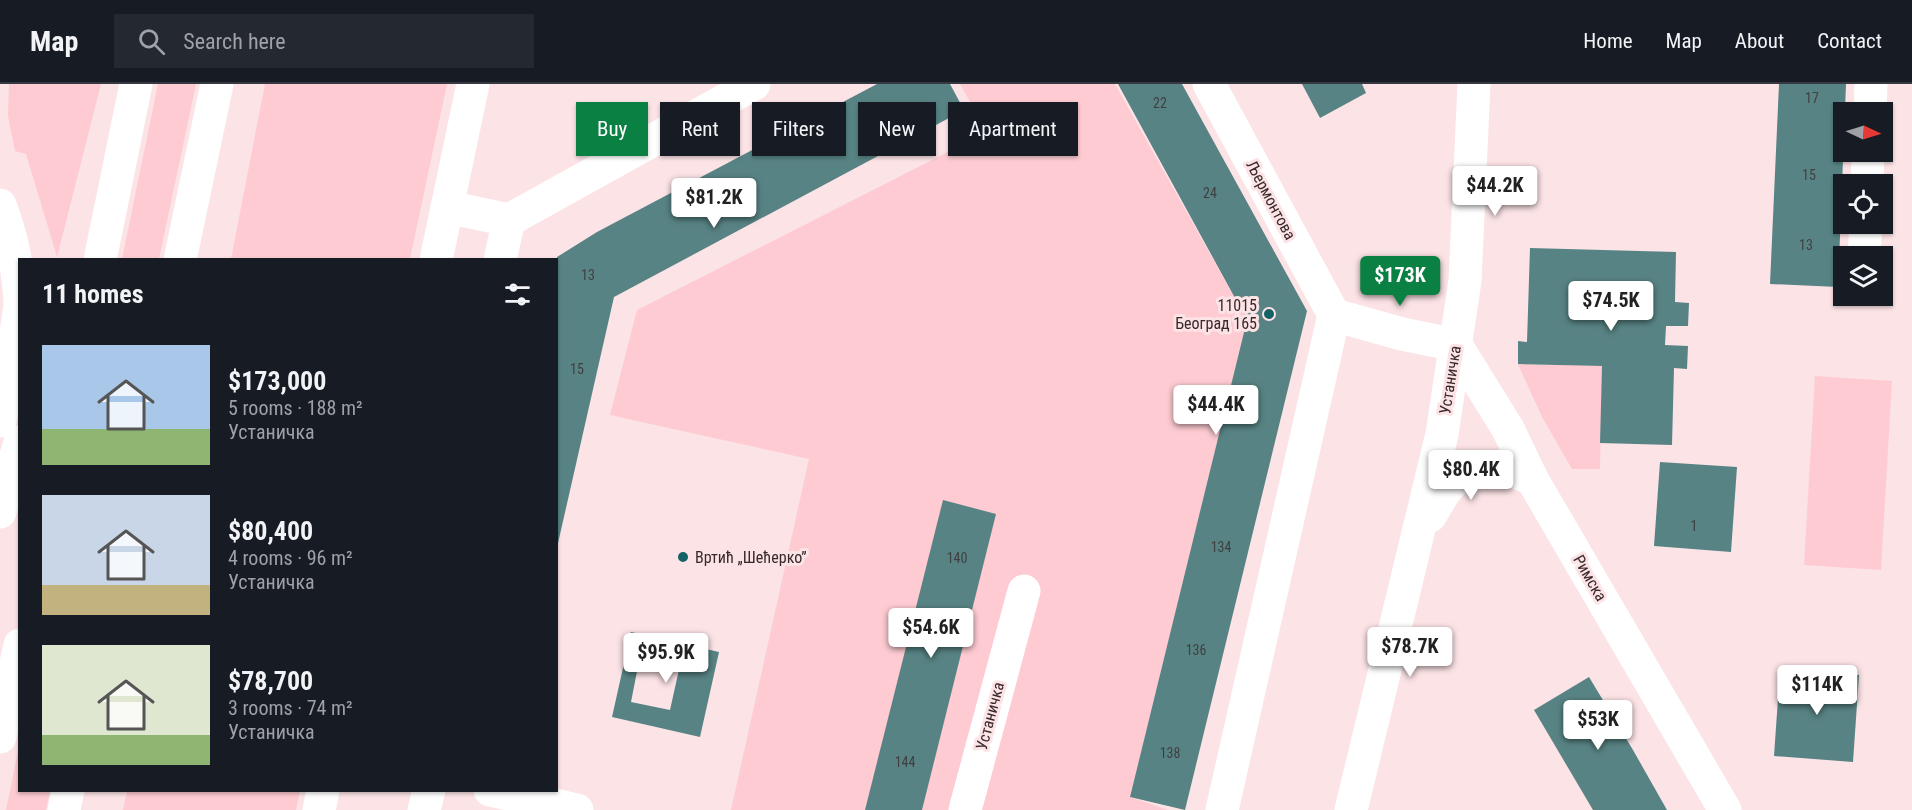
<!DOCTYPE html>
<meta charset="utf-8">
<style>
:root{--surface:#171b24;--page:#242831;--text:#f1f3f6;--muted:#9ea1a6;--line:#363941;--accent:#0b8043}
body{margin:0;font-family:"Roboto Condensed",sans-serif;background:var(--page);color:var(--text);height:100vh;display:flex;flex-direction:column;font-size:22px;white-space:nowrap}
*{box-sizing:border-box;margin:0}
p{font-size:20px;color:var(--muted)}
.icon{flex:none;width:33px;height:33px;fill:none;stroke:currentColor;stroke-width:2;stroke-linecap:round;stroke-linejoin:round}
.map{position:relative;flex:1;overflow:hidden}
.side{position:absolute;left:18px;top:174px;width:540px;height:534px;display:flex;flex-direction:column;background:var(--surface);border-radius:0px;box-shadow:0 2px 4px #0004}
.side>*{flex:none}
.hud{position:absolute;left:576px;top:18px;width:570px;height:54px;display:flex;gap:12px}
.needle{width:39px;rotate:94deg}
.fabs{position:absolute;left:1833px;top:18px;display:grid;gap:12px}
.fabs a{display:grid;place-items:center;width:60px;height:60px;border-radius:0px;background:var(--surface);box-shadow:0 2px 4px #0004;font-size:30px}
.price{position:absolute;translate:-50% -51px;padding:0 14px;border-radius:6px;background:#fff;color:#222;font-size:20px;line-height:39px;filter:drop-shadow(0 2px 3px #0008)}
.price::after{content:'';position:absolute;left:50%;top:36px;width:18px;height:14px;margin-left:-9px;background:inherit;clip-path:polygon(0 0,100% 0,50% 100%)}
.price.on{background:var(--accent);color:#fff}
ul{padding:0;list-style:none}
li{display:flex;align-items:center;gap:18px;height:150px;padding:0 24px}
li span{display:grid;place-items:center;flex:none;width:168px;height:120px;border-radius:0px;color:#555}
li>.icon{margin-inline-start:auto}
span .icon{width:72px;height:72px;fill:#fffc;stroke-width:1}
li b{font-size:26px}
h2{display:flex;justify-content:space-between;align-items:center;height:72px;padding:0 24px;font-size:26px}
.tag{padding:0 21px;border-radius:0px;background:var(--surface);box-shadow:0 2px 4px #0004;font-size:21px;line-height:54px}
.tag.on{background:var(--accent);color:#fff}
header{display:flex;align-items:center;gap:36px;box-sizing:border-box;height:84px;padding:0 30px;background:var(--surface);border-bottom:2px solid var(--line)}
header strong{font-size:28px}
nav{display:flex;gap:33px;margin-inline-start:auto;font-size:21px}
.search{width:420px;height:54px;background:var(--page);display:flex;align-items:center;gap:15px;box-sizing:border-box;padding:0 21px;border-radius:0px;color:var(--muted);font-size:22px}
.map>svg:first-child{display:block}
</style>
<header>
<strong>Map</strong>
<div class="search"><svg class="icon" aria-label="search" viewBox="0 0 24 24"><circle cx="10" cy="10" r="6"/><path d="M15 15l6 6"/></svg>Search here</div>
<nav><a>Home</a><a>Map</a><a>About</a><a>Contact</a></nav>
</header>
<div class="map">
<svg width="1912" height="726" viewBox="0 0 1912 726">
<rect width="100%" height="100%" fill="#fce3e6"/>
<g fill="#fecbd2">
<path d="M9,0H101L57,173L26,70L15,67L8,32Z"/>
<path d="M158,0H196L159,175H122Z"/>
<path d="M265,0H447L410,175H231Z"/>
<path d="M960,0H1115L1247,236L1130,713L1168,726H731L809,375L610,331L637,226L987,48Z"/>
<path d="M1518,280L1602,282L1600,385H1572L1542,333Z"/>
<path d="M1815,292L1892,297L1881,486L1804,481Z"/>
<path d="M19,662L20,706L50,707L46,726H6Z"/>
<path d="M127,707V706L300,707L296,726H123Z"/>
</g>
<g fill="#588384" fill-rule="evenodd">
<path d="M877,0H950L964,26L614,213L556,468L557,173L597,148Z"/>
<path d="M1118,0H1182L1307,227L1185,726L1130,713L1247,236Z"/>
<path d="M1302,0H1362L1366,9L1320,34Z"/>
<path d="M1779,0H1846L1838,203L1770,200Z"/>
<path d="M1530,164L1676,168L1675,218L1689,219L1688,242H1666L1665,261L1688,262L1687,285L1674,284L1672,361L1600,359L1602,282L1518,280V257L1527,258Z"/>
<path d="M1660,378L1737,383L1731,468L1654,462Z"/>
<path d="M943,416L996,430L922,726H865Z"/>
<path d="M631,548L719,568L700,653L612,633ZM640,572L680,581L670,626L631,618Z"/>
<path d="M1780,586L1859,591L1853,678L1774,672Z"/>
<path d="M1589,593L1633,666L1667,726H1593L1534,626Z"/>
</g>
<g fill="none" stroke-linecap="round" stroke-linejoin="round">
<g stroke="#fff" stroke-width="33">
<path d="M1209,0L1334,231"/>
<path d="M1870,28L1871,0"/>
<path d="M1867,100L1868,68"/>
<path d="M0,121C13,155 18,184 20,219"/>
<path d="M447,123L509,136"/>
<path d="M1864,172L1866,140"/>
<path d="M436,176L473,0"/>
<path d="M500,176L509,136L754,0"/>
<path d="M1334,231L1402,250L1456,261L1508,345L1532,395L1725,726"/>
<path d="M0,337L10,290L20,221"/>
<path d="M490,706L577,726"/>
<path d="M319,726L323,706"/>
<path d="M424,726L429,706"/>
<path d="M965,726L1024,507"/>
<path d="M1222,726L1334,231"/>
</g>
<g stroke="#fff" stroke-width="33">
<path d="M1430,432L1445,407L1459,392L1491,383L1506,384L1532,395"/>
<path d="M1351,726L1442,350L1465,197L1474,0"/>
</g>
<g stroke="#fff" stroke-width="33">
<path d="M100,176L136,0"/>
<path d="M180,176L217,0"/>
<path d="M0,428L20,358"/>
<path d="M0,653L20,561"/>
<path d="M64,726L68,706"/>
</g>
</g>
<g fill="#136366" stroke="#fce3e6" stroke-width="2">
<circle cx="1269" cy="230" r="6"/>
<circle cx="683" cy="473" r="6"/>
</g>
<g text-anchor="middle" dominant-baseline="central" stroke-width="6" stroke-linejoin="round" paint-order="stroke">
<g font-size="14" fill="#3f3f40">
<text x="1812" y="14">17</text>
<text x="1160" y="19">22</text>
<text x="1809" y="91">15</text>
<text x="1210" y="109">24</text>
<text x="1806" y="161">13</text>
<text x="588" y="191">13</text>
<text x="577" y="285">15</text>
<text x="1694" y="442">1</text>
<text x="1221" y="463">134</text>
<text x="957" y="474">140</text>
<text x="1196" y="566">136</text>
<text x="1170" y="669">138</text>
<text x="905" y="678">144</text>
</g>
<g font-size="16" fill="#37282a" stroke="#fce3e6">
<text transform="translate(1271 116) rotate(62)">Љермонтова</text>
<text transform="translate(1450 296) rotate(-81)">Устаничка</text>
<text transform="translate(1590 494) rotate(60)">Римска</text>
<text transform="translate(990 632) rotate(-75)">Устаничка</text>
</g>
<g font-size="16" fill="#37282a" stroke="#fce3e6" text-anchor="end">
<text x="1257" y="221">11015<tspan x="1257" dy="18">Београд 165</tspan></text>
<text x="695" y="473" text-anchor="start">Вртић „Шећерко”</text>
</g>
</g>
</svg>
<div class="fabs">
<a><svg class="needle" viewBox="-14 -14 28 28"><path d="M0-13l5 13h-10z" fill="#e53935"/><path d="M0 13l5-13h-10z" fill="#9ea1a6"/></svg></a>
<a><svg class="icon" aria-label="locate" viewBox="0 0 24 24"><circle cx="12" cy="12" r="6"/><path d="M12 2v4M12 18v4M2 12h4M18 12h4"/></svg></a>
<a><svg class="icon" aria-label="layers" viewBox="0 0 24 24"><path d="M12 4l9 5-9 5-9-5zM3 14l9 5 9-5"/></svg></a>
</div>
<b class="price" style="left:1495px;top:133px">$44.2K</b>
<b class="price" style="left:714px;top:145px">$81.2K</b>
<b class="price on" style="left:1400px;top:223px">$173K</b>
<b class="price" style="left:1611px;top:248px">$74.5K</b>
<b class="price" style="left:1216px;top:352px">$44.4K</b>
<b class="price" style="left:1471px;top:417px">$80.4K</b>
<b class="price" style="left:931px;top:575px">$54.6K</b>
<b class="price" style="left:1410px;top:594px">$78.7K</b>
<b class="price" style="left:666px;top:600px">$95.9K</b>
<b class="price" style="left:1817px;top:632px">$114K</b>
<b class="price" style="left:1598px;top:667px">$53K</b>
<div class="hud">
<a class="tag on">Buy</a>
<a class="tag">Rent</a>
<a class="tag">Filters</a>
<a class="tag">New</a>
<a class="tag">Apartment</a>
</div>
<section class="side">
<h2>11 homes<svg class="icon" aria-label="filters" viewBox="0 0 24 24"><path d="M4 7h16M4 17h16"/><circle cx="9" cy="7" r="2"/><circle cx="15" cy="17" r="2"/></svg></h2>
<ul>
<li><span style="background:linear-gradient(#a9c7e8 70%,#8fb573 0)"><svg class="icon" aria-label="home" viewBox="0 0 24 24"><path d="M3 11l9-7 9 7M6 9v11h12V9"/></svg></span><div><b>$173,000</b><p>5 rooms · 188 m²</p><p>Устаничка</p></div></li>
<li><span style="background:linear-gradient(#c9d6e8 75%,#c2b280 0)"><svg class="icon" aria-label="home" viewBox="0 0 24 24"><path d="M3 11l9-7 9 7M6 9v11h12V9"/></svg></span><div><b>$80,400</b><p>4 rooms · 96 m²</p><p>Устаничка</p></div></li>
<li><span style="background:linear-gradient(#dfe7d0 75%,#8fb573 0)"><svg class="icon" aria-label="home" viewBox="0 0 24 24"><path d="M3 11l9-7 9 7M6 9v11h12V9"/></svg></span><div><b>$78,700</b><p>3 rooms · 74 m²</p><p>Устаничка</p></div></li>
</ul>
</section>
</div>
